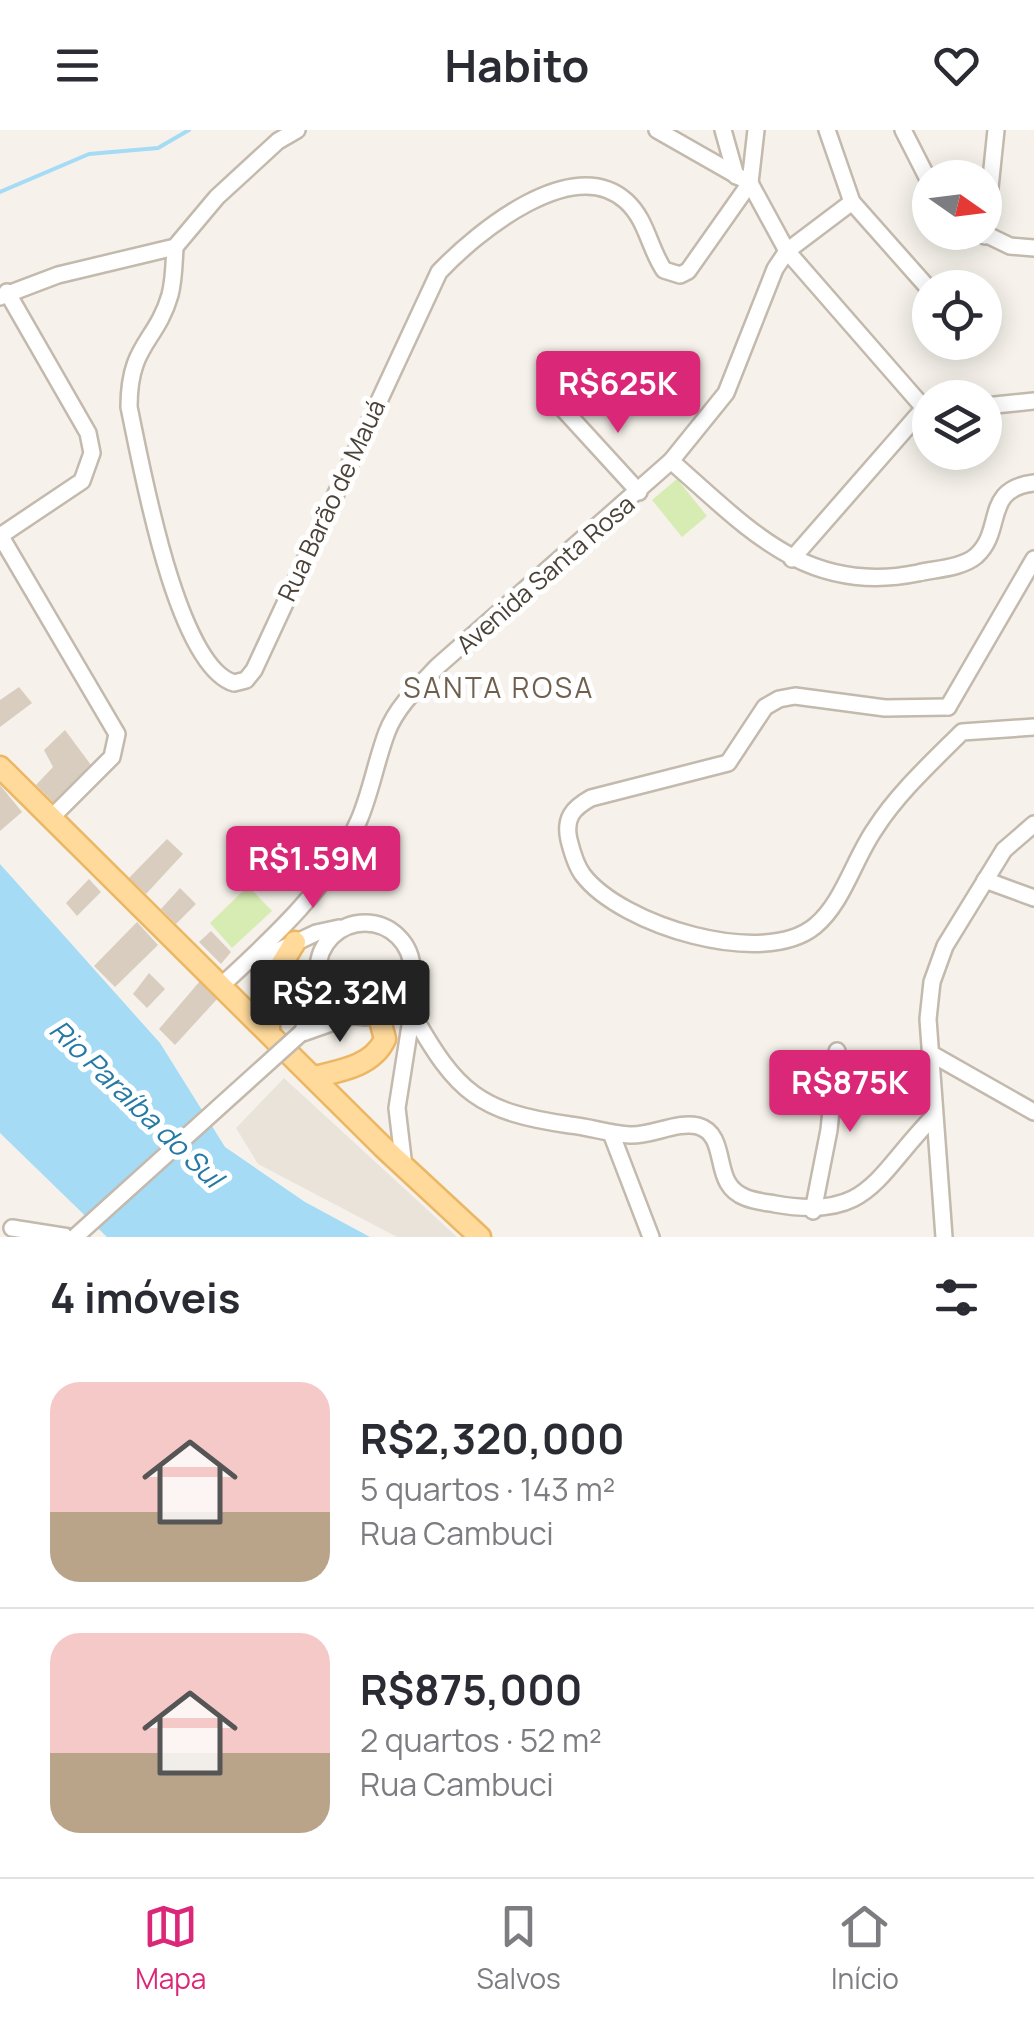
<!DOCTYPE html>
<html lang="pt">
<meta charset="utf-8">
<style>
:root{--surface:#fff;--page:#f7f7f7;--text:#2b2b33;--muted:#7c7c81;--line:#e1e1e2;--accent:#db2777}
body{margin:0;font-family:Manrope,sans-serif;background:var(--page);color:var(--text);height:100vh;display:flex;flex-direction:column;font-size:38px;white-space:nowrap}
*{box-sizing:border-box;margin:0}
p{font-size:32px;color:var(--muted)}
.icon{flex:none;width:55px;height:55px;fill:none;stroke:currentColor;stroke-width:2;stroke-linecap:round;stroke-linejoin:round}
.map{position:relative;height:1107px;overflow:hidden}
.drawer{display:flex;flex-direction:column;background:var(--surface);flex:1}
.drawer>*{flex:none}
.needle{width:65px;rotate:104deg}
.tools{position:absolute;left:912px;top:30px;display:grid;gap:20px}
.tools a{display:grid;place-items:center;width:90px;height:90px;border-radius:50%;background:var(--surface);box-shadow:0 5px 25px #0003;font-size:50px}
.price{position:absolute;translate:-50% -85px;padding:0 22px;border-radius:10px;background:var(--accent);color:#fff;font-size:32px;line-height:65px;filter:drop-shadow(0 2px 5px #0008)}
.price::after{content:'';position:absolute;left:50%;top:60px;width:30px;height:22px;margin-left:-15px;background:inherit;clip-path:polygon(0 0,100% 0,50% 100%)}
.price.selected{background:#222;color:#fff}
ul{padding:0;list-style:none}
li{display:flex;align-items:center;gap:30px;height:250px;padding:0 50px}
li+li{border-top:2px solid var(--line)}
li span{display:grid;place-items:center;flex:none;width:280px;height:200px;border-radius:30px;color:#555}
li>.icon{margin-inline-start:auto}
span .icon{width:120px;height:120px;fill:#fffc;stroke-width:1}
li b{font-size:42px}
h2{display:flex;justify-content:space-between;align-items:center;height:120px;padding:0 50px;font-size:42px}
header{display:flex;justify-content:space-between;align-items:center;height:130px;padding:0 50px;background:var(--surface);font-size:45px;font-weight:700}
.tab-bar{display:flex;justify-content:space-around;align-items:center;height:140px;border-top:2px solid var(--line);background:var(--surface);font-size:28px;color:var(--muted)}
.tab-bar a{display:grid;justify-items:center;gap:5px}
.tab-bar .selected{color:var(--accent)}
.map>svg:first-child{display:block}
</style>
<header><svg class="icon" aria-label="menu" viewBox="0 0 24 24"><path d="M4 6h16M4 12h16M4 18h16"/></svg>Habito<svg class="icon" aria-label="heart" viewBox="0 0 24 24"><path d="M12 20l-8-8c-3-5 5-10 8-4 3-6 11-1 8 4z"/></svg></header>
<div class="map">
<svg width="1034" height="1107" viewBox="0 0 1034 1107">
<rect width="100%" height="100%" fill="#f6f2eb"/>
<path fill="#eae3d9" d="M284,948L457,1107H397L258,1034L236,998Z"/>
<g fill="#d7ecb2">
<path d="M677,349L707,386L682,407L652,370Z"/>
<path d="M248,756L272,781L232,818L210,793Z"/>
</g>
<path fill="#a5dbf5" d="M0,734L160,913L225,1017L305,1072L370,1107H107L0,1003Z"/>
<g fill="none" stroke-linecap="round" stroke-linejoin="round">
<path stroke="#a5dbf5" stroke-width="4" d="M0,62L89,24L158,18L189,0"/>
</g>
<g fill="#d9cdc0">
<path d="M19,557L32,573L0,597V570Z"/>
<path d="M65,600L91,635L54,673L36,655L53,637L44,620Z"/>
<path d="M0,655L22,682L0,701Z"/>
<path d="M167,709L183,724L146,764L129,748Z"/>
<path d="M89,749L101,762L77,786L66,773Z"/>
<path d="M180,758L196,774L176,794L161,779Z"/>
<path d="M137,792L158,815L115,857L94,836Z"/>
<path d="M211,801L231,822L221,834L199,812Z"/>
<path d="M149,843L165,859L147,878L133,864Z"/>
<path d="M200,851L218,868L175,915L159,899Z"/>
</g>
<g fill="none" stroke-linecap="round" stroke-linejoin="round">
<g stroke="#c3b9ad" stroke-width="20">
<g id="minor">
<path d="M657,0L750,53"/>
<path d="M723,0L736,46"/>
<path d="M827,0L852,72L930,160"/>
<path d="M903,0L930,53"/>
<path d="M750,53L787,121L924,278"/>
<path d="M981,102L1010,116L1034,118"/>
<path d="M985,106L996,0"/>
<path d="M175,117C174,133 174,150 170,165C156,213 129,214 129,277C141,333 176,536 234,553L246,550L254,540L439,142C477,102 573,23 626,71C647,90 649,118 664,140L680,145L688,141L750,53L756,0"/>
<path d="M0,167L58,145L175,117L217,67L278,11L297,0"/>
<path d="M985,276L1034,271"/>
<path d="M564,280L639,362"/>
<path d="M671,331C748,398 806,466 918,443C935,439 962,438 976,426C1005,400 982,359 1034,353"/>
<path d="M0,405L117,604L112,627L50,689"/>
<path d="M0,406L82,351L92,323L88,303L7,162"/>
<path d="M792,429L924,278"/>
<path d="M948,577L885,578L795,566L779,569L765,577L728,633L591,668C573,678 564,688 569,710C572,722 576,736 583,745C621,795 763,839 815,796C843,773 854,729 875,699C898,663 932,632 962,602L1034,597"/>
<path d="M948,577L1034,429"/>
<path d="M985,750L1034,768"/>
<circle cx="365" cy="840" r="47"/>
<path d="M254,832L316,803L339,798"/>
<path d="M223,854C275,806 330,756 359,690C371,662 376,631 387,602C397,576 419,556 438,536L671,331L726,263L775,139L787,121L852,72"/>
<path d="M412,883C457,963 479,982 570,995C590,997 610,1004 630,1005C652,1006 677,991 698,996C723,1003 717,1035 728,1053C738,1070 758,1071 775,1074C870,1091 875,1046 934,986"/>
<path d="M303,901L317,852"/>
<path d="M300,904L351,886"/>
<path d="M930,923L1034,982"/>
<path d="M611,1003L651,1107"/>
<path d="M404,1037L397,978L412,883"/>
<path d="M813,1081L829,1000L837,921"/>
<path d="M12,1098L69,1107"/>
<path d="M944,1107L928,889L932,852L945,816L1004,720L1034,694"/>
</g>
</g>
<g stroke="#ebb764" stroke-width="25">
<g id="major">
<path d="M0,637L383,1017L480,1107"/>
<path d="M269,900L270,853L295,812"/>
<path d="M314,947C340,941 373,936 385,909L379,886"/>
</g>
</g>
<use href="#minor" stroke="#fff" stroke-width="15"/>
<use href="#major" stroke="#ffda9b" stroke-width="20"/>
<g stroke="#c3b9ad" stroke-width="20" stroke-linecap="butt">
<path id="minor-bridge" d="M75,1107L300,904"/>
</g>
<use href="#minor-bridge" stroke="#fff" stroke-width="15"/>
</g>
<g text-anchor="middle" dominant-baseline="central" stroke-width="10" stroke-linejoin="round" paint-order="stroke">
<g font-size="25" fill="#4b4238" stroke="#fff">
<text transform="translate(331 370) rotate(-65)">Rua Barão de Mauá</text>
<text transform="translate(545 444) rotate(-41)">Avenida Santa Rosa</text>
</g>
<g font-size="28" letter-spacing="2.5" fill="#6f5f4e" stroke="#fff">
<text x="499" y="557">SANTA ROSA</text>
</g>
<g font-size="28" font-style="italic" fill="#257aa5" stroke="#fff">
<text transform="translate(137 973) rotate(44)">Rio Paraíba do Sul</text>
</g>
</g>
</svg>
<div class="tools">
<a><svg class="needle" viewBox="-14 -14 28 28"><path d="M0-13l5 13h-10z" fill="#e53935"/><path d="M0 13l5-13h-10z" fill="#7c7c81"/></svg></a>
<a><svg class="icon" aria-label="locate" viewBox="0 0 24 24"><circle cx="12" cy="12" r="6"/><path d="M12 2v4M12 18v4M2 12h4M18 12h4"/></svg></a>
<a><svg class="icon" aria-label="layers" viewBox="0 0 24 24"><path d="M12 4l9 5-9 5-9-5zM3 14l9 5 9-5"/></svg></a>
</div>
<b class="price" style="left:618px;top:306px">R$625K</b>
<b class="price" style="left:313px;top:781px">R$1.59M</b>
<b class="price selected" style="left:340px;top:915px">R$2.32M</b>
<b class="price" style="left:850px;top:1005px">R$875K</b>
</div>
<section class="drawer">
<h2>4 imóveis<svg class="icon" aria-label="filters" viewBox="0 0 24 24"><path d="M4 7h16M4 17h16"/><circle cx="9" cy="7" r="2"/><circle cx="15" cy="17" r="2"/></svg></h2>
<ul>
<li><span style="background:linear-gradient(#f6c9c9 65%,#b9a48a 0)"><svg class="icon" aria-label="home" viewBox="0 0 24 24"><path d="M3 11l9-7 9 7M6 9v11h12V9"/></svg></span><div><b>R$2,320,000</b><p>5 quartos · 143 m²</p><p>Rua Cambuci</p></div></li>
<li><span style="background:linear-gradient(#f6c9c9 60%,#b9a48a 0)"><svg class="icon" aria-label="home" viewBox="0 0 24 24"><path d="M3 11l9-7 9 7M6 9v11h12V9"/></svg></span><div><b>R$875,000</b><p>2 quartos · 52 m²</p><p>Rua Cambuci</p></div></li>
</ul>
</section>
<nav class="tab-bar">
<a class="selected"><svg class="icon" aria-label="map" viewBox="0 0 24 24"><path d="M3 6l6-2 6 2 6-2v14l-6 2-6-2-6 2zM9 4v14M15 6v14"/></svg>Mapa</a>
<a><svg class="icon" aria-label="saved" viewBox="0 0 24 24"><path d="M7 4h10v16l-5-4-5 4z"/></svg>Salvos</a>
<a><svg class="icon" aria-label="home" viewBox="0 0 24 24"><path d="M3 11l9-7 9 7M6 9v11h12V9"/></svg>Início</a>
</nav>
